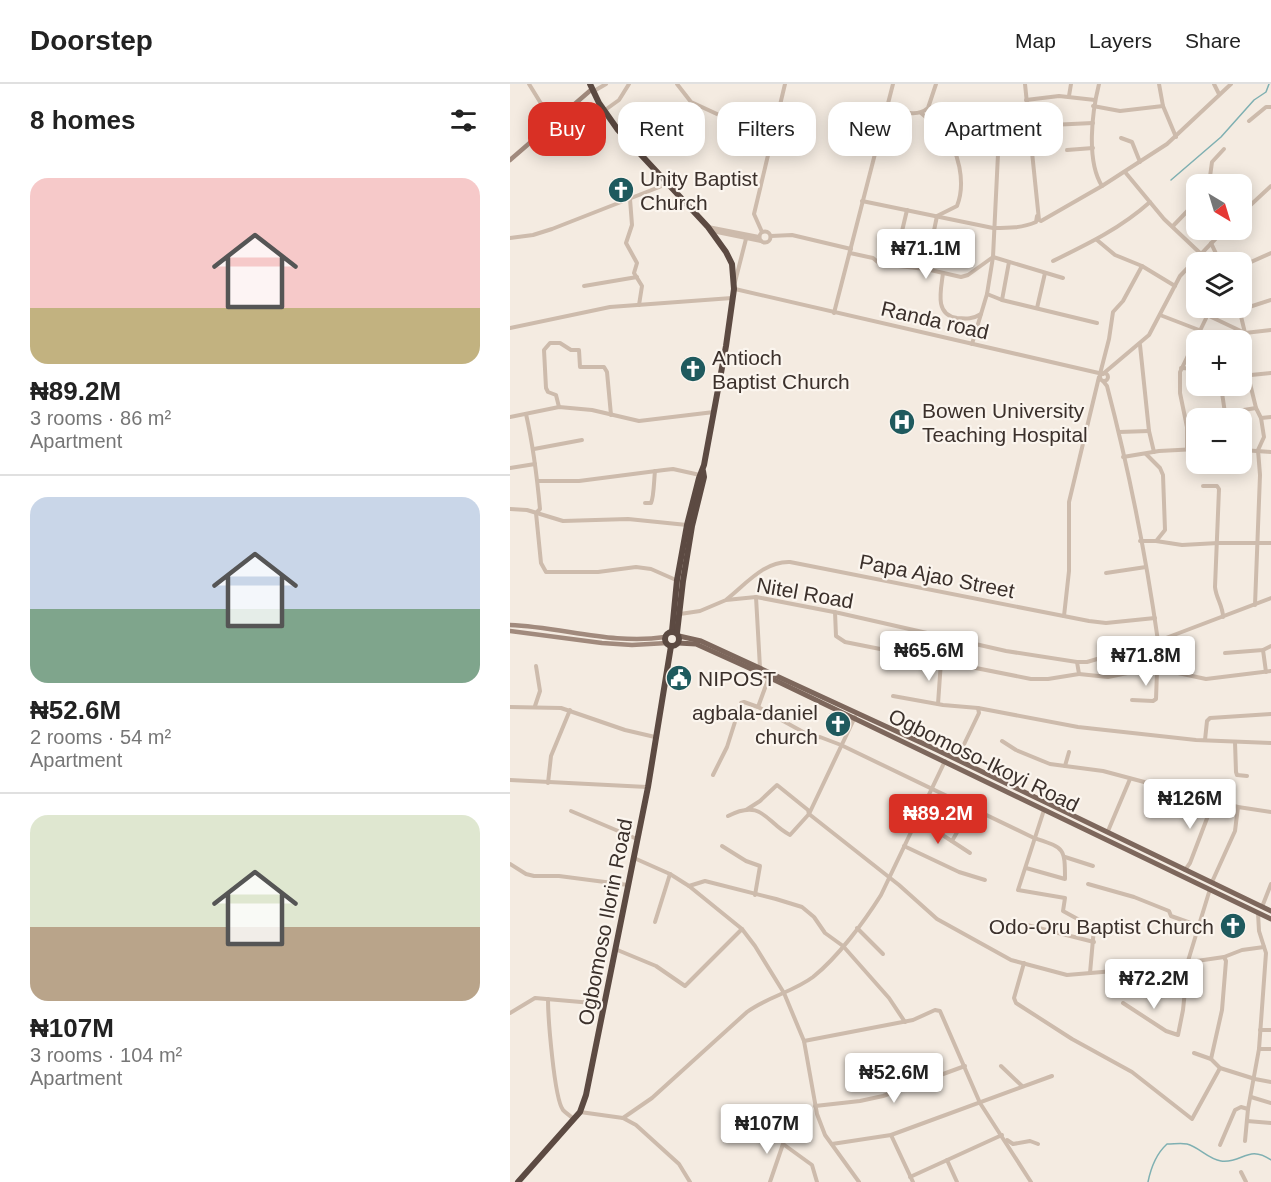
<!DOCTYPE html>
<meta charset="utf-8">
<style>
:root{--surface:#fff;--page:#f2f2f2;--text:#222;--muted:#767676;--line:#e0e0e0;--accent:#d93025}
body{margin:0;font-family:Helvetica,sans-serif;background:var(--page);color:var(--text);height:100vh;display:flex;flex-direction:column;font-size:22px;white-space:nowrap}
*{box-sizing:border-box;margin:0}
p{font-size:20px;color:var(--muted)}
.icon{flex:none;width:33px;height:33px;fill:none;stroke:currentColor;stroke-width:2;stroke-linecap:round;stroke-linejoin:round}
.map{position:relative;flex:1;overflow:hidden}
.drawer{display:flex;flex-direction:column;background:var(--surface);width:510px}
.drawer>*{flex:none}
.guide{position:absolute;left:18px;top:18px;width:570px;height:54px;display:flex;gap:12px}
.needle{width:39px;rotate:142deg}
.buttons{position:absolute;left:676px;top:90px;display:grid;gap:12px}
.buttons a{display:grid;place-items:center;width:66px;height:66px;border-radius:12px;background:var(--surface);box-shadow:0 3px 15px #0003;font-size:30px}
.price{position:absolute;translate:-50% -51px;padding:0 14px;border-radius:6px;background:#fff;color:#222;font-size:20px;line-height:39px;filter:drop-shadow(0 2px 3px #0008)}
.price::after{content:'';position:absolute;left:50%;top:36px;width:18px;height:14px;margin-left:-9px;background:inherit;clip-path:polygon(0 0,100% 0,50% 100%)}
.price.on{background:var(--accent);color:#fff}
ul{padding:0;list-style:none}
li{display:grid;align-content:center;gap:12px;height:318px;padding:0 30px}
li+li{border-top:2px solid var(--line)}
li span{display:grid;place-items:center;height:186px;border-radius:18px;color:#555}
li>.icon{margin-inline-start:auto}
span .icon{width:108px;height:108px;fill:#fffc;stroke-width:1}
li b{font-size:26px}
h2{display:flex;justify-content:space-between;align-items:center;height:72px;padding:0 30px;font-size:26px}
.pill{padding:0 21px;border-radius:18px;background:var(--surface);box-shadow:0 3px 15px #0003;font-size:21px;line-height:54px}
.pill.on{background:var(--accent);color:#fff}
header{display:flex;align-items:center;gap:36px;box-sizing:border-box;height:84px;padding:0 30px;background:var(--surface);border-bottom:2px solid var(--line)}
header strong{font-size:28px}
nav{display:flex;gap:33px;margin-inline-start:auto;font-size:21px}
main{display:flex;flex:1;min-height:0}
.map>svg:first-child{display:block}
</style>
<header>
<strong>Doorstep</strong>
<nav><a>Map</a><a>Layers</a><a>Share</a></nav>
</header>
<main>
<section class="drawer">
<h2>8 homes<svg class="icon" aria-label="filters" viewBox="0 0 24 24"><path d="M4 7h16M4 17h16"/><circle cx="9" cy="7" r="2"/><circle cx="15" cy="17" r="2"/></svg></h2>
<ul>
<li><span style="background:linear-gradient(#f6c9c9 70%,#c2b280 0)"><svg class="icon" aria-label="home" viewBox="0 0 24 24"><path d="M3 11l9-7 9 7M6 9v11h12V9"/></svg></span><div><b>₦89.2M</b><p>3 rooms · 86 m²</p><p>Apartment</p></div></li>
<li><span style="background:linear-gradient(#c9d6e8 60%,#7fa58c 0)"><svg class="icon" aria-label="home" viewBox="0 0 24 24"><path d="M3 11l9-7 9 7M6 9v11h12V9"/></svg></span><div><b>₦52.6M</b><p>2 rooms · 54 m²</p><p>Apartment</p></div></li>
<li><span style="background:linear-gradient(#dfe7d0 60%,#b9a48a 0)"><svg class="icon" aria-label="home" viewBox="0 0 24 24"><path d="M3 11l9-7 9 7M6 9v11h12V9"/></svg></span><div><b>₦107M</b><p>3 rooms · 104 m²</p><p>Apartment</p></div></li>
</ul>
</section>
<div class="map">
<svg width="761" height="1098" viewBox="0 0 761 1098">
<rect width="100%" height="100%" fill="#f4ebe1"/>
<g fill="none" stroke-linecap="round" stroke-linejoin="round">
<g stroke="#7fb0b2" stroke-width="1.5">
<path d="M661,96L711,53L744,16L756,8L759,0"/>
<path d="M638,1098C641,1083 646,1070 657,1060C664,1060 671,1059 677,1060C689,1063 698,1075 711,1077C732,1080 738,1060 761,1076"/>
</g>
<g stroke="#cdbbac" stroke-width="4">
<path d="M19,0L43,39"/>
<path d="M167,0L181,18L263,56"/>
<path d="M515,0L529,136L531,137L592,102"/>
<path d="M589,0C582,28 576,77 592,102L657,60L721,0"/>
<path d="M649,0L653,22L666,53"/>
<path d="M704,0L709,10"/>
<path d="M84,7L96,0"/>
<path d="M559,12L561,0"/>
<path d="M516,16L549,12L585,16"/>
<path d="M583,22L610,27L653,22"/>
<path d="M376,24C390,27 407,34 418,24L426,0"/>
<path d="M411,29C418,35 426,41 433,48C449,66 456,99 447,122L427,132L416,185"/>
<path d="M739,37L756,23H761"/>
<path d="M519,42L583,39"/>
<path d="M611,54L622,58L630,78"/>
<path d="M48,60L109,16L119,0"/>
<path d="M557,66L583,64"/>
<path d="M615,88L654,135L690,169"/>
<path d="M699,100L702,78L714,65"/>
<path d="M120,115L122,141L116,159L127,179L124,189L132,202L129,221"/>
<path d="M352,117L483,144C498,144 513,144 526,138L527,132"/>
<path d="M732,129L761,102"/>
<path d="M663,142L687,117"/>
<path d="M198,143L249,153"/>
<path d="M202,147L251,157"/>
<circle cx="255" cy="153" r="5.5"/>
<path d="M252,148L244,130L275,0"/>
<path d="M261,152L282,151L341,165"/>
<path d="M0,154L23,151L42,145L157,100"/>
<path d="M587,156L605,171L632,182L665,202"/>
<path d="M701,159L710,178"/>
<path d="M340,169L363,174L370,180L416,185L451,193L458,191L483,173L553,194"/>
<path d="M543,177C578,160 611,144 640,118"/>
<path d="M384,181L397,126"/>
<path d="M732,182L761,169"/>
<path d="M433,189C431,206 424,231 447,234C457,235 463,235 471,230"/>
<path d="M225,198L237,151"/>
<path d="M74,202L127,193"/>
<path d="M225,205L593,290"/>
<path d="M477,210L492,216L587,239"/>
<path d="M492,216L499,178"/>
<path d="M527,224L535,189"/>
<path d="M729,224L735,249L737,287L746,324L751,334L754,353L748,366L750,391L745,521"/>
<path d="M730,226L761,216"/>
<path d="M324,229L383,0"/>
<path d="M650,231L689,246"/>
<path d="M697,231L735,249L761,246"/>
<path d="M0,244L100,223L222,214"/>
<path d="M462,260L477,210L483,173L488,70L485,42"/>
<path d="M630,261L639,347L644,368"/>
<path d="M671,284L687,285"/>
<path d="M732,287H737L741,291L761,289"/>
<path d="M594,289L639,251L670,192L714,146"/>
<circle cx="594" cy="293" r="4"/>
<path d="M590,290L599,255L603,228L613,217L632,182"/>
<path d="M593,297L597,302C619,386 636,472 648,557"/>
<path d="M711,302L715,329"/>
<path d="M49,323L46,311L38,308L36,304L34,266L40,259H50L61,266H69L70,283H94L97,288L101,331"/>
<path d="M16,330C23,361 27,392 30,425L26,429L31,479L36,488H88L126,483L141,485L166,496"/>
<path d="M0,333L49,323L82,326L129,337L204,328"/>
<path d="M715,334V329L746,324"/>
<path d="M751,334L761,333"/>
<path d="M609,348L639,347"/>
<path d="M677,364V343L670,309V288L701,224"/>
<path d="M24,365L72,356"/>
<path d="M732,366L761,368"/>
<path d="M636,370L650,384L653,391L655,446L647,456"/>
<path d="M613,373L649,367L687,365"/>
<path d="M0,384L25,380"/>
<path d="M28,397H69L154,386L163,385L190,391"/>
<path d="M693,402H707L709,405L705,503C706,514 713,522 713,533"/>
<path d="M135,419H141C144,413 144,395 145,387"/>
<path d="M0,425L17,426L53,437L118,435L177,441"/>
<path d="M630,457H646L672,461L708,459H761"/>
<path d="M596,489L636,483"/>
<path d="M246,513L250,584"/>
<path d="M217,515C236,500 254,477 280,478L579,537L596,539L645,534"/>
<path d="M325,528L326,552L335,558L521,595H538L569,590L567,578"/>
<path d="M170,530L190,527L216,516L246,513L329,529L496,567L567,578H577L648,557L761,514"/>
<path d="M554,532L559,487V418L589,293"/>
<path d="M753,566L756,588"/>
<path d="M715,569L753,566L761,562"/>
<path d="M569,590L598,593L627,587L654,586L696,595L761,587"/>
<path d="M383,612L433,621L468,624L568,643L686,656L761,659"/>
<path d="M622,616L643,617L646,615L647,587"/>
<path d="M428,620L431,577"/>
<path d="M25,622L30,607L26,582"/>
<path d="M0,623L51,624L115,646L145,653"/>
<path d="M248,623L304,654L310,653L331,661L524,754C554,764 555,763 555,795L516,784"/>
<path d="M695,656L697,637L700,634L761,630"/>
<path d="M492,657L506,666L540,680L593,687L728,723L761,728"/>
<path d="M725,658L726,688L727,691L737,692"/>
<path d="M447,675L469,629L468,624"/>
<path d="M555,682L559,668"/>
<path d="M203,691L217,663L231,619L234,618L248,623L259,593"/>
<path d="M0,696L137,703"/>
<path d="M38,699L41,672L60,626"/>
<path d="M236,726L250,717L267,701L298,726L299,730L389,801L427,835L501,876L557,891L639,884L714,873L716,877L712,926L701,975"/>
<path d="M534,726L508,806L555,814L553,827L584,844L580,889"/>
<path d="M61,727L127,755"/>
<path d="M218,732C253,714 256,739 280,751L299,730L345,633"/>
<path d="M408,735L460,769"/>
<path d="M598,747L620,695"/>
<path d="M442,757L461,724"/>
<path d="M212,762L236,777L250,782L245,811"/>
<path d="M394,762L449,788L475,796"/>
<path d="M555,773L583,782"/>
<path d="M124,774L160,790L179,802L232,845L245,862L274,909L294,957L307,1030L315,1051L349,1098"/>
<path d="M0,780L16,790L24,792H49L118,801"/>
<path d="M675,786L680,779L704,716"/>
<path d="M702,798L725,747L728,723"/>
<path d="M578,800L624,813L659,827L661,832L689,842"/>
<path d="M179,802L195,797L266,815L292,823L304,833L315,849L333,862L379,914L395,938"/>
<path d="M752,823L761,800"/>
<path d="M145,838L160,790"/>
<path d="M513,840L584,858"/>
<path d="M347,844L373,870"/>
<path d="M105,865L146,882L175,902L232,845"/>
<path d="M714,873L732,866L754,863"/>
<path d="M514,879L504,914L506,919L562,955L622,988L682,1035L710,984"/>
<path d="M38,915C38,932 44,1014 53,1026C56,1029 60,1032 64,1035"/>
<path d="M613,919L656,947L668,951L673,926L678,877L700,805"/>
<path d="M0,929L25,914L94,920"/>
<path d="M750,946H761"/>
<path d="M294,957L403,936L425,926L430,927L470,1019L521,1098"/>
<path d="M749,965H761"/>
<path d="M684,969L701,975L710,984L745,995L761,998"/>
<path d="M491,982L512,1002"/>
<path d="M741,1013L761,1019"/>
<path d="M305,1022L350,1017L373,1012L455,982"/>
<path d="M70,1028L113,1034L126,1041L169,1080L180,1098"/>
<path d="M113,1034L142,1014L237,928C257,913 283,908 303,893C328,873 354,838 371,811L435,677"/>
<path d="M737,1037L761,1039"/>
<path d="M381,1051L403,1098"/>
<path d="M497,1056L503,1060L520,1057L528,1060"/>
<path d="M735,1057L738,1025L749,965L756,869L749,847L748,829"/>
<path d="M322,1060L381,1051L542,992"/>
<path d="M710,1061L725,1026L731,1023L738,1025"/>
<path d="M437,1076L447,1098"/>
<path d="M731,1088L736,1098"/>
<path d="M400,1093L492,1051"/>
<path d="M260,1098L273,1060L302,1081L307,1098"/>
</g>
<g stroke="#a18a7d" stroke-width="4.5">
<path d="M0,76L82,5"/>
<path d="M0,541C52,543 103,561 155,553"/>
<path d="M0,547L92,559L122,561L157,559"/>
</g>
<g stroke="#7d675c" stroke-width="5">
<path d="M169,552L191,557L425,665L761,827"/>
<path d="M168,559L186,560L248,588L761,835"/>
</g>
<g stroke="#5c4a42" stroke-width="6">
<path d="M80,0L89,19L108,46L198,143L216,168L222,180L224,205L216,262L194,381L189,394L177,441L167,496L162,547"/>
<circle cx="162" cy="555" r="7"/>
<path d="M167,549L173,497L182,442L194,393L193,387"/>
<path d="M8,1098L70,1028L76,1011L138,703L161,562"/>
</g>
</g>
<defs>
<g id="church-disc" transform="scale(1.35)"><circle r="9.5" fill="#1f5a5e" stroke="#fbf5ee"/><path d="M-1.2-6h2.4v3.5h3.3v2.4h-3.3V6h-2.4V-.1h-3.3v-2.4h3.3Z" fill="#fff"/></g>
<g id="hospital-disc" transform="scale(1.35)"><circle r="9.5" fill="#1f5a5e" stroke="#fbf5ee"/><path d="M-5-5h3v3.5h4V-5h3V5h-3V1.5h-4V5h-3Z" fill="#fff"/></g>
<g id="civic-disc" transform="scale(1.35)"><circle r="9.5" fill="#1f5a5e" stroke="#fbf5ee"/><path d="M-.6-6.5H3V-4.5H.6V-3L4-1V1h2V6H-6V1h2V-1L-.6-3ZM-1.2 2.5V6h2.4V2.5Z" fill="#fff"/></g>
</defs>
<g fill-rule="evenodd">
<use href="#church-disc" x="111" y="106"/>
<use href="#church-disc" x="183" y="285"/>
<use href="#hospital-disc" x="392" y="338"/>
<use href="#civic-disc" x="169" y="594"/>
<use href="#church-disc" x="328" y="640"/>
<use href="#church-disc" x="723" y="842"/>
</g>
<g text-anchor="middle" dominant-baseline="central" stroke-width="4.5" stroke-linejoin="round" paint-order="stroke">
<g font-size="21" fill="#3b302b" stroke="#fbf5ee" text-anchor="start">
<text x="130" y="94">Unity Baptist<tspan x="130" dy="24">Church</tspan></text>
<text x="202" y="273">Antioch<tspan x="202" dy="24">Baptist Church</tspan></text>
<text x="412" y="326">Bowen University<tspan x="412" dy="24">Teaching Hospital</tspan></text>
<text x="188" y="594">NIPOST</text>
<text x="308" y="628" text-anchor="end">agbala-daniel<tspan x="308" dy="24">church</tspan></text>
<text x="704" y="842" text-anchor="end">Odo-Oru Baptist Church</text>
</g>
<g font-size="21" fill="#3b302b" stroke="#fbf5ee">
<text transform="translate(425 236) rotate(13)">Randa road</text>
<text transform="translate(427 492) rotate(11)">Papa Ajao Street</text>
<text transform="translate(295 509) rotate(10)">Nitel Road</text>
<text transform="translate(474 676) rotate(26)">Ogbomoso-Ikoyi Road</text>
<text transform="translate(95 838) rotate(-79)">Ogbomoso Ilorin Road</text>
</g>
</g>
</svg>
<div class="buttons">
<a><svg class="needle" viewBox="-14 -14 28 28"><path d="M0-13l5 13h-10z" fill="#e53935"/><path d="M0 13l5-13h-10z" fill="#767676"/></svg></a>
<a><svg class="icon" aria-label="layers" viewBox="0 0 24 24"><path d="M12 4l9 5-9 5-9-5zM3 14l9 5 9-5"/></svg></a>
<a>+</a>
<a>−</a>
</div>
<b class="price" style="left:416px;top:196px">₦71.1M</b>
<b class="price" style="left:419px;top:598px">₦65.6M</b>
<b class="price" style="left:636px;top:603px">₦71.8M</b>
<b class="price" style="left:680px;top:746px">₦126M</b>
<b class="price on" style="left:428px;top:761px">₦89.2M</b>
<b class="price" style="left:644px;top:926px">₦72.2M</b>
<b class="price" style="left:384px;top:1020px">₦52.6M</b>
<b class="price" style="left:257px;top:1071px">₦107M</b>
<div class="guide">
<a class="pill on">Buy</a>
<a class="pill">Rent</a>
<a class="pill">Filters</a>
<a class="pill">New</a>
<a class="pill">Apartment</a>
</div>
</div>
</main>
